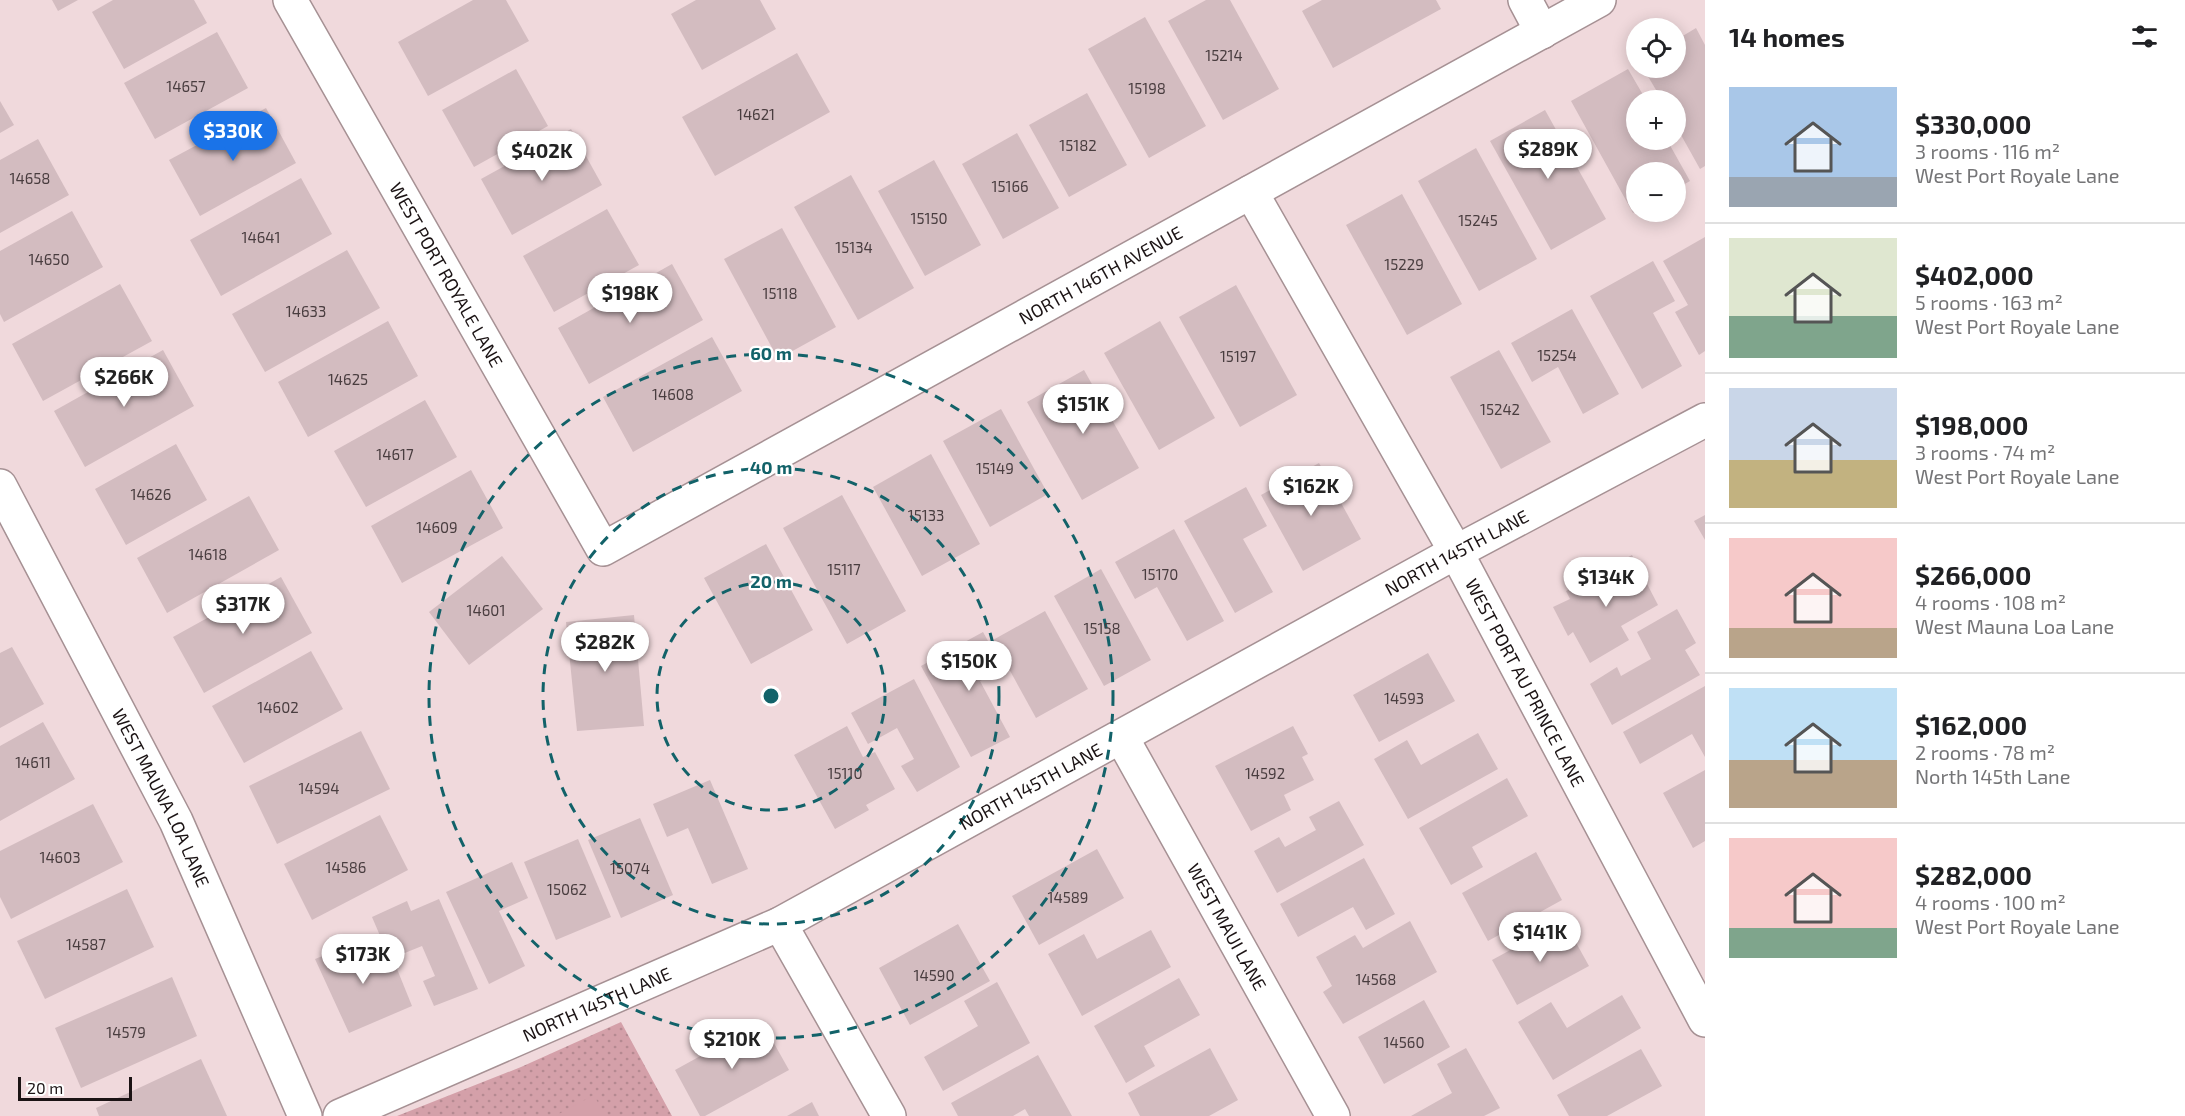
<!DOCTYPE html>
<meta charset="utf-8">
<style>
:root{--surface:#fff;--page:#f2f2f2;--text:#202124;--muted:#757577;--line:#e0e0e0;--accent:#1a73e8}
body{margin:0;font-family:"Exo 2",sans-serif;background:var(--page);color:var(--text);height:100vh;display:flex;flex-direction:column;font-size:22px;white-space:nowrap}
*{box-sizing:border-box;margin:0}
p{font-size:20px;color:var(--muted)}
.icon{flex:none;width:33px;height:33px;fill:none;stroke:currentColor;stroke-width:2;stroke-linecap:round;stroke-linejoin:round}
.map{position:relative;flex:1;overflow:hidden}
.details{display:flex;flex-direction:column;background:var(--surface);width:480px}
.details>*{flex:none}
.buttons{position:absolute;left:1626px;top:18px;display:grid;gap:12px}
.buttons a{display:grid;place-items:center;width:60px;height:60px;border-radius:50%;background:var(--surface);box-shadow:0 3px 15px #0003;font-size:30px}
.scale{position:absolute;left:18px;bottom:15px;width:114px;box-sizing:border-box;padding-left:6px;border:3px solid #1b1314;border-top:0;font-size:16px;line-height:21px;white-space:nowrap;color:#1b1314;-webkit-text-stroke:4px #fff;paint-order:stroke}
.price{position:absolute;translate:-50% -51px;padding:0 14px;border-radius:21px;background:#fff;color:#222;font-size:20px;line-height:39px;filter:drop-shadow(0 2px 3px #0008)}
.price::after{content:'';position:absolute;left:50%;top:36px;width:18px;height:14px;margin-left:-9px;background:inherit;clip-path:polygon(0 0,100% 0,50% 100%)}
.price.on{background:var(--accent);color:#fff}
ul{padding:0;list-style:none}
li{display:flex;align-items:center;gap:18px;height:150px;padding:0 24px}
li+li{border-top:2px solid var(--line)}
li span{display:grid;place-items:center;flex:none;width:168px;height:120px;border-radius:0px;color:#555}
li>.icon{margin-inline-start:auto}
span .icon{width:72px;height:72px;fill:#fffc;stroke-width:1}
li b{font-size:26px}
h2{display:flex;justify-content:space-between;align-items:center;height:72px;padding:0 24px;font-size:26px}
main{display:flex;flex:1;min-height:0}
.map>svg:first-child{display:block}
</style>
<main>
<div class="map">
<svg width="1705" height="1116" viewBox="0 0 1705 1116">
<defs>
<pattern id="park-dots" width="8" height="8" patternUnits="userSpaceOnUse" patternTransform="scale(1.5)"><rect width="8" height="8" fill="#d4a0a9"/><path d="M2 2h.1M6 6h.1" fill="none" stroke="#b58991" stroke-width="1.8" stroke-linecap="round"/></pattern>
</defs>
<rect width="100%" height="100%" fill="#f0d9dc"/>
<path fill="url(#park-dots)" d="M621,1022L672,1116H397L521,1067Z"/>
<path fill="#d4a0a9" d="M594,1095L605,1116H555Z"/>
<g fill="#d3bcc0">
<path d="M52,0H78L58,11Z"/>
<path d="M113,0H194L207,23L124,69L92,12Z"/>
<path d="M473,0H506L529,41L428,96L398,42Z"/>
<path d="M696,0H760L776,29L702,70L671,14Z"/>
<path d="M1206,0H1230L1279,89L1223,120L1168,21Z"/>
<path d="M1322,0H1436L1441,9L1333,68L1302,11Z"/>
<path d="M1145,17L1206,126L1149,158L1088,49Z"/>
<path d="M1696,28L1705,45V166L1700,169L1676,126V100H1662L1643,68H1676V40Z"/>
<path d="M217,32L248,88L155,139L124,83Z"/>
<path d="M797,53L830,112L715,176L682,117Z"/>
<path d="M516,69L548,126L474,167L442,110Z"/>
<path d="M1628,69L1646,100H1636V140H1667L1690,181L1676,189V172H1636V211L1633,213L1571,101Z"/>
<path d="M1087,93L1127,165L1069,197L1029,125Z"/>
<path d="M0,101L14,125L0,133Z"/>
<path d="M266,108L296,163L200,216L169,160Z"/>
<path d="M1545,110L1606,219L1551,250L1490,141Z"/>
<path d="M571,129L602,185L512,235L481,179Z"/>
<path d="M1017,133L1059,208L1003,239L962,164Z"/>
<path d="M38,139L69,195L0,233V160Z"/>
<path d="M1476,148L1537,259L1479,291L1418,181Z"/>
<path d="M934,160L981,245L925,276L878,191Z"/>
<path d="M851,175L914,288L858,320L794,207Z"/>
<path d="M301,178L332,234L221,296L190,240Z"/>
<path d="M1402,194L1462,304L1407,335L1346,225Z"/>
<path d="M607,209L639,265L554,312L523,256Z"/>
<path d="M72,211L103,267L4,322L0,314V251Z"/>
<path d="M782,228L836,327L778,359L724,259Z"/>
<path d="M1705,237V351L1699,355L1675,312L1688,305L1663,261Z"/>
<path d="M347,250L380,308L265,372L232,314Z"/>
<path d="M1653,261L1675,301L1653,313L1682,366L1642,389L1590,296Z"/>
<path d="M672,264L703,320L589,384L558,328Z"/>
<path d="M120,284L152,341L43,401L12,344Z"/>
<path d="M1236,285L1297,395L1240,427L1179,317Z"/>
<path d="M1572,309L1619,394L1583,414L1558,367L1532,382L1511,343Z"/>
<path d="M388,321L418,376L308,437L278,382Z"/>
<path d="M1160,321L1215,418L1159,450L1104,353Z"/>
<path d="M712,337L742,391L633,452L603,397Z"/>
<path d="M163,350L194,406L85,467L54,411Z"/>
<path d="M1499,350L1551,442L1501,469L1450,377Z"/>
<path d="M1084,370L1139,468L1082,500L1027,402Z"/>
<path d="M425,400L457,457L366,507L334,451Z"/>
<path d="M1001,409L1048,494L990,527L943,441Z"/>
<path d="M176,444L207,500L126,545L95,489Z"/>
<path d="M931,454L980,544L922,576L873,487Z"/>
<path d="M1319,463L1361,539L1303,571L1261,495Z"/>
<path d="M471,470L503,528L402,583L371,526Z"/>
<path d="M1246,487L1267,526L1243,539L1273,592L1235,613L1184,521Z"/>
<path d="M842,495L906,611L847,644L783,528Z"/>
<path d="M249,496L279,550L167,613L137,558Z"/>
<path d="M1705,515V540L1694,521Z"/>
<path d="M1174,529L1224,621L1187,641L1157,587L1135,599L1115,562Z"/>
<path d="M766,544L813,630L751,664L704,578Z"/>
<path d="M1632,555L1658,605L1621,626L1629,640L1590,663L1573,632L1568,636L1553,607L1570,599L1566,591Z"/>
<path d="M502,556L543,609L469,665L429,612Z"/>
<path d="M1101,569L1151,660L1104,686L1054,596Z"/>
<path d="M281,577L312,633L204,693L173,637Z"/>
<path d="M1677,609L1696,643L1685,650L1700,675L1612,725L1590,684L1617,667L1621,676L1651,659L1637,632Z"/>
<path d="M1045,611L1088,689L1036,718L993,640Z"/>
<path d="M634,615L644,726L577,731L566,622Z"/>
<path d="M983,632L1003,668L980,681L1010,737L971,757L921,666Z"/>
<path d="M12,647L44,704L0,728V653Z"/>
<path d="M311,651L343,709L244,763L212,706Z"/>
<path d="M1428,653L1455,701L1379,742L1353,695Z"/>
<path d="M914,679L960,767L917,792L901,766L914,759L897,728L868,744L851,713Z"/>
<path d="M1705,686V757L1692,734L1640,764L1623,732Z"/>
<path d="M43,722L75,779L0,821V746Z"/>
<path d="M847,726L863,757L875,752L895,789L866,805L869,810L835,829L794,755Z"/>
<path d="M1293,726L1308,754L1302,757L1314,780L1284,795L1291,810L1251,831L1215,766Z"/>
<path d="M361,731L390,789L277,844L249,786Z"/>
<path d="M1478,733L1498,769L1408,819L1374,759L1407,740L1421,765Z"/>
<path d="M1705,770V841L1693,848L1663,793Z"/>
<path d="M1507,778L1528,816L1472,847L1483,867L1451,885L1419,828Z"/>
<path d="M710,780L748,869L712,884L688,828L667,837L653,804Z"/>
<path d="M1339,801L1364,845L1277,893L1254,851L1279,837L1285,847L1316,830L1309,817Z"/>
<path d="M93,804L123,862L11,919L0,897V851Z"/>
<path d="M380,815L408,870L312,920L284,864Z"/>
<path d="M640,818L673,895L621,918L588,840Z"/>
<path d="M578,839L611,917L556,940L524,862Z"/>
<path d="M1097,849L1124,898L1039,945L1012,896Z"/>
<path d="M1536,852L1562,900L1488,941L1462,893Z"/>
<path d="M1364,858L1395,914L1366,930L1353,907L1298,937L1280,904Z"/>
<path d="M512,862L528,898L499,911L525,966L489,984L446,892Z"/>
<path d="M127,889L154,947L45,999L17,941Z"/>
<path d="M439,899L478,989L434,1006L423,981L435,976L422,946L390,959L372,917L407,901L411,911Z"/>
<path d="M1410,921L1437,972L1343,1024L1323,992L1332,986L1316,957L1355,935L1363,948Z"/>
<path d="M1564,921L1589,966L1517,1005L1492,960Z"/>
<path d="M958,924L990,981L910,1025L879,968Z"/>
<path d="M1151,930L1171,967L1082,1016L1048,954L1084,934L1097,959Z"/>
<path d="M368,938L382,969L395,964L412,1006L349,1033L315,959Z"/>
<path d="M172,977L197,1036L81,1088L55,1028Z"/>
<path d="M1179,978L1200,1015L1144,1046L1155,1066L1126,1083L1094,1026Z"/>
<path d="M997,982L1030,1043L943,1091L924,1057L978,1026L964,1001Z"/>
<path d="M1622,995L1641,1028L1553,1080L1518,1022L1551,1002L1567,1028Z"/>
<path d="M1424,1000L1450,1047L1384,1084L1358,1037Z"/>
<path d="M762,1022L789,1070L705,1116H700L675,1070Z"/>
<path d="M1210,1048L1238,1100L1209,1116H1140L1128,1093Z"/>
<path d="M1466,1048L1500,1108L1484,1116H1411L1452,1093L1437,1064Z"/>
<path d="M1641,1049L1662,1086L1607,1116H1569L1557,1095Z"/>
<path d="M1038,1055L1072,1116H1029L1025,1109L1013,1116H958L951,1103Z"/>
<path d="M201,1059L227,1116H99L96,1108Z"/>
<path d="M812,1102L819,1116H787Z"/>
</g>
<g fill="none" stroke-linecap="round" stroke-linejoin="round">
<g stroke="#a69194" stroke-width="36">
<g id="minor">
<path id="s1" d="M290,0L603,549L1599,0"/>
<path d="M1525,0L1542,32"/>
<path id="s2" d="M1251,192L1456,552L1705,1020"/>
<path id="s3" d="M0,486L176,821L305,1116"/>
<path id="s4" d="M1122,738L1333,1116"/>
<path d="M780,924L889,1116"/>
<path id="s5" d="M340,1116L780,924L1456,552L1705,420"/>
</g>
</g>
<use href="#minor" stroke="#fff" stroke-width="33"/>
</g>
<g fill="none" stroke="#126269" stroke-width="3" stroke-dasharray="10 8">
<circle cx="771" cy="696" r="114"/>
<circle cx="771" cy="696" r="228"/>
<circle cx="771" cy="696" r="342"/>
</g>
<g text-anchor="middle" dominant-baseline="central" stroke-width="4.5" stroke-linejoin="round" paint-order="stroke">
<g font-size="15" fill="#493d3f">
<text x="1224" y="55">15214</text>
<text x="186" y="86">14657</text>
<text x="1147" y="88">15198</text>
<text x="756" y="114">14621</text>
<text x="1078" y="145">15182</text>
<text x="30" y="178">14658</text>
<text x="1010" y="186">15166</text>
<text x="929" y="218">15150</text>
<text x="1478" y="220">15245</text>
<text x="261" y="237">14641</text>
<text x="854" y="247">15134</text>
<text x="49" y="259">14650</text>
<text x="1404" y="264">15229</text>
<text x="780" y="293">15118</text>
<text x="306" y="311">14633</text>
<text x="1557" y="355">15254</text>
<text x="1238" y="356">15197</text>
<text x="348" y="379">14625</text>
<text x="673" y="394">14608</text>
<text x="1500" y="409">15242</text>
<text x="395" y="454">14617</text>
<text x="995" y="468">15149</text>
<text x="151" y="494">14626</text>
<text x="926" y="515">15133</text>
<text x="437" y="527">14609</text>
<text x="208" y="554">14618</text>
<text x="844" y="569">15117</text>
<text x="1160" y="574">15170</text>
<text x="486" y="610">14601</text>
<text x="1102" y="628">15158</text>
<text x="1404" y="698">14593</text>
<text x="278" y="707">14602</text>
<text x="33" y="762">14611</text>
<text x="845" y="773">15110</text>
<text x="1265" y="773">14592</text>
<text x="319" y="788">14594</text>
<text x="60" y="857">14603</text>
<text x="346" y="867">14586</text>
<text x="630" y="868">15074</text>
<text x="567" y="889">15062</text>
<text x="1068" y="897">14589</text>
<text x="86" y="944">14587</text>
<text x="934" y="975">14590</text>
<text x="1376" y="979">14568</text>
<text x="126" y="1032">14579</text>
<text x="1404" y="1042">14560</text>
</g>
<g font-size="18" fill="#1b1314" stroke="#fff">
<text stroke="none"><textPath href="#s1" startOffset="316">WEST PORT ROYALE LANE</textPath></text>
<text stroke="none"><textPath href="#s1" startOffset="1200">NORTH 146TH AVENUE</textPath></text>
<text stroke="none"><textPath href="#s5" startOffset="1252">NORTH 145TH LANE</textPath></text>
<text stroke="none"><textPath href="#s2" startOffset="562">WEST PORT AU PRINCE LANE</textPath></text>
<text stroke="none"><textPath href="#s5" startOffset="766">NORTH 145TH LANE</textPath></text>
<text stroke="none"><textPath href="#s3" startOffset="351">WEST MAUNA LOA LANE</textPath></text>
<text stroke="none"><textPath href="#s4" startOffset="216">WEST MAUI LANE</textPath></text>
<text stroke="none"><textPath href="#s5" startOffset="280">NORTH 145TH LANE</textPath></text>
</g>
</g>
<circle cx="771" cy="696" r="9" fill="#126269" stroke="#fff" stroke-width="3"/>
<g font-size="18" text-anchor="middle" font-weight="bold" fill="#126269" stroke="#fff" stroke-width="4.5" stroke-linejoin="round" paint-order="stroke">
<text x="771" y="360">60 m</text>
<text x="771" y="474">40 m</text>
<text x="771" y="588">20 m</text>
</g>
</svg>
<div class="buttons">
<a><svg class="icon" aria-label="locate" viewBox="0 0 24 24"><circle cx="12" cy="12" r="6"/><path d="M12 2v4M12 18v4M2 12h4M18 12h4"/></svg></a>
<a>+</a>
<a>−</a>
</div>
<div class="scale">20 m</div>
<b class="price on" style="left:233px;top:162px">$330K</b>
<b class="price" style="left:1548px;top:180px">$289K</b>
<b class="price" style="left:542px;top:182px">$402K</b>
<b class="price" style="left:630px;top:324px">$198K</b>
<b class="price" style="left:124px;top:408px">$266K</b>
<b class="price" style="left:1083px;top:435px">$151K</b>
<b class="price" style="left:1311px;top:517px">$162K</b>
<b class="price" style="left:1606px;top:608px">$134K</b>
<b class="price" style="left:243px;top:635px">$317K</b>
<b class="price" style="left:605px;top:673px">$282K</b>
<b class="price" style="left:969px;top:692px">$150K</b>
<b class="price" style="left:1540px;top:963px">$141K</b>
<b class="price" style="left:363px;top:985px">$173K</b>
<b class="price" style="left:732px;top:1070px">$210K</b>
</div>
<section class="details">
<h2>14 homes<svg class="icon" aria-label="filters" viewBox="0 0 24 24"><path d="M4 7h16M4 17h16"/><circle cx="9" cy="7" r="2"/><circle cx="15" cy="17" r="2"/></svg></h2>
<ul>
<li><span style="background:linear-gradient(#a9c7e8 75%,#9aa5b1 0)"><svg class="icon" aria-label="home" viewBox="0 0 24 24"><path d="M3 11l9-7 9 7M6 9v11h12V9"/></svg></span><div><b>$330,000</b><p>3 rooms · 116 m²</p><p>West Port Royale Lane</p></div></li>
<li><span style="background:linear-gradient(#dfe7d0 65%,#7fa58c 0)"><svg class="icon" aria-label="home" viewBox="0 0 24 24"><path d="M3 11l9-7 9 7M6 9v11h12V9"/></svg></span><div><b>$402,000</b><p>5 rooms · 163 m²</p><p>West Port Royale Lane</p></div></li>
<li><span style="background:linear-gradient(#c9d6e8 60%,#c2b280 0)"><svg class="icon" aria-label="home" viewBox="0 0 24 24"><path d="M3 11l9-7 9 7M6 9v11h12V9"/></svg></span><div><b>$198,000</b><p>3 rooms · 74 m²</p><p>West Port Royale Lane</p></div></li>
<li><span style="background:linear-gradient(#f6c9c9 75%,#b9a48a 0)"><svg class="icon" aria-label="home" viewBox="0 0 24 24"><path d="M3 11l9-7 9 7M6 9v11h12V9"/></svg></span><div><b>$266,000</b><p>4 rooms · 108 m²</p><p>West Mauna Loa Lane</p></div></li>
<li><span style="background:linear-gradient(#bfe0f5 60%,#b9a48a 0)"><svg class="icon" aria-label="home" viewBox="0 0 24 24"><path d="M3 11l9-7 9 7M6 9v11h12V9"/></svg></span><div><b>$162,000</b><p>2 rooms · 78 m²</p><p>North 145th Lane</p></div></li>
<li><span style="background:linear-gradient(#f6c9c9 75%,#7fa58c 0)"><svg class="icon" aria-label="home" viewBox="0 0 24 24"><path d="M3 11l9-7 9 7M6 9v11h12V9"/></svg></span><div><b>$282,000</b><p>4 rooms · 100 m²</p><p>West Port Royale Lane</p></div></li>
</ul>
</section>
</main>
